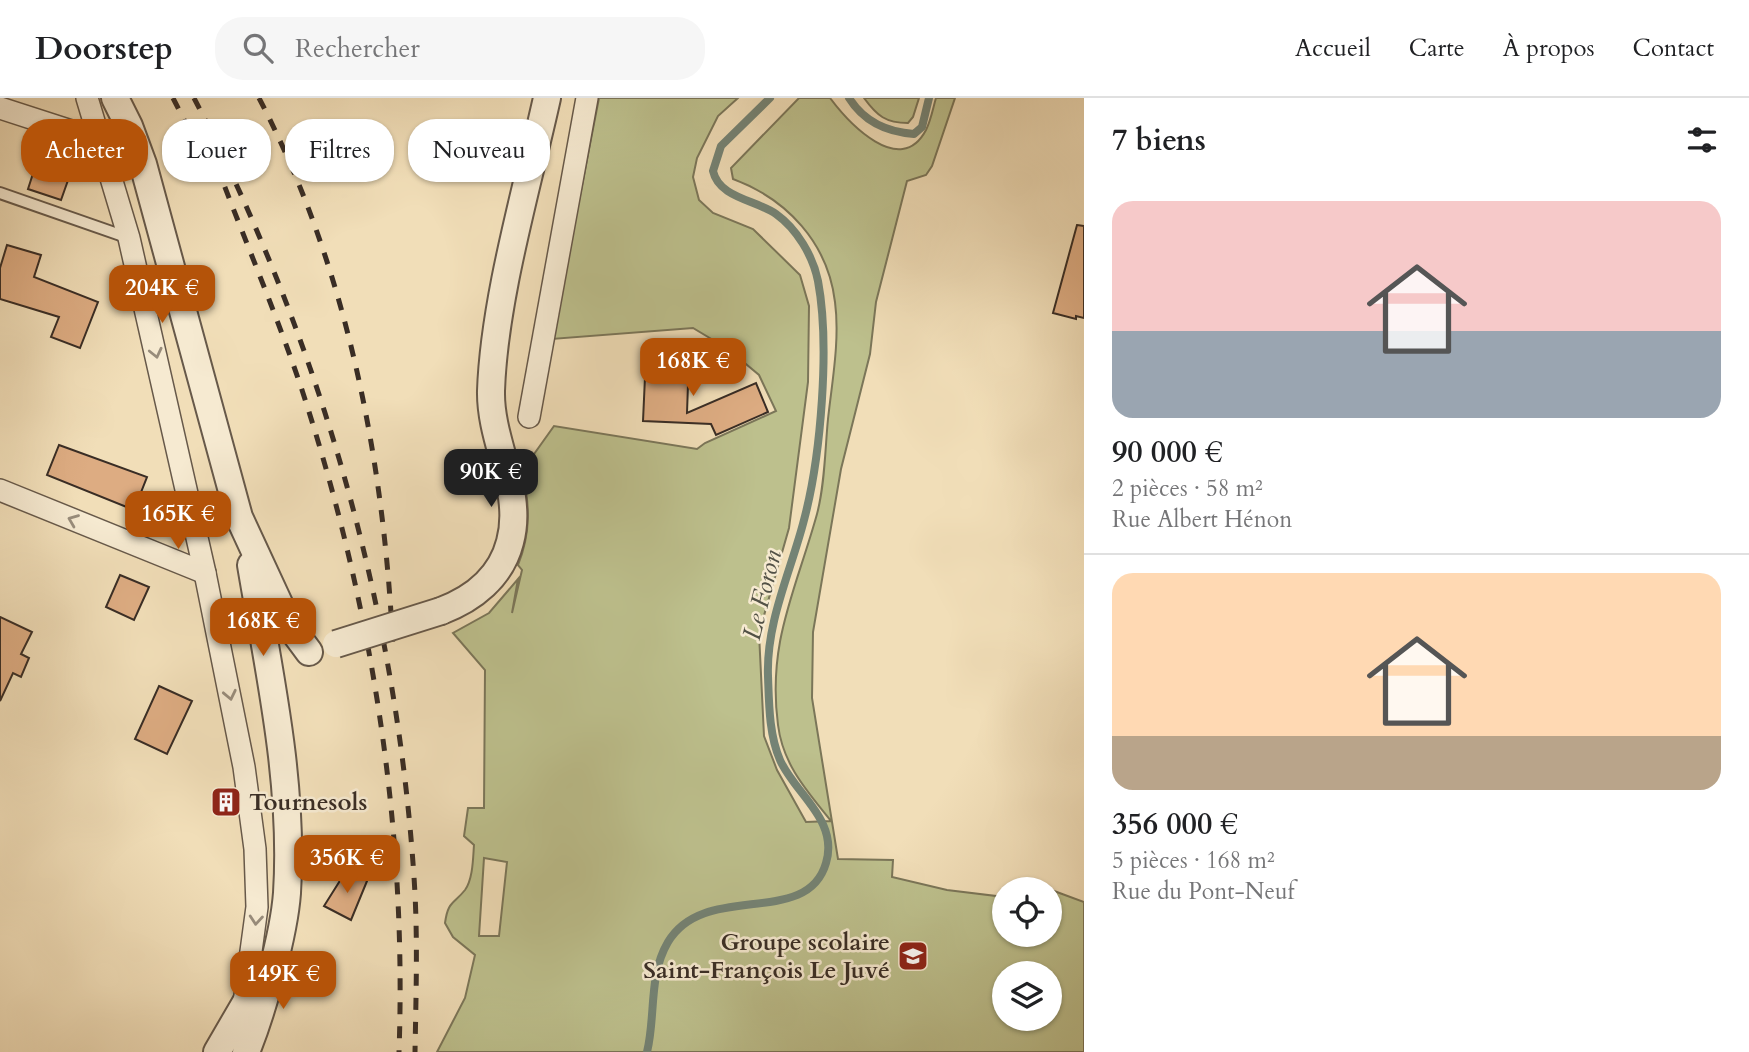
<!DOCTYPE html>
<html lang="fr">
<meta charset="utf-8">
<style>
:root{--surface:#fff;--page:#f6f6f6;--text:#202124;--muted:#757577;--line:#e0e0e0;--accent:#b45309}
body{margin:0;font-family:Cardo,serif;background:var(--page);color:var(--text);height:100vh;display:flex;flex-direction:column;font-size:26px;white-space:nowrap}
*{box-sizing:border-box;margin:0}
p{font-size:23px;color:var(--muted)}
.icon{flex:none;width:38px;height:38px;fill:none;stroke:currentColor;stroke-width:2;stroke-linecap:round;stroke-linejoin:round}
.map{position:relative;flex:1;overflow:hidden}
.drawer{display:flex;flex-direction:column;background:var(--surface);width:665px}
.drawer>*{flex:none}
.banner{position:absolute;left:21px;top:21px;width:665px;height:63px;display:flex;gap:14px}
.tools{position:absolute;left:992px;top:779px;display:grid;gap:14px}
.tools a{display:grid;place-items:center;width:70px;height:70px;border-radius:50%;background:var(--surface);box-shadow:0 2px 5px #0004;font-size:35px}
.price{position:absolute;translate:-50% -60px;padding:0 16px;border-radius:14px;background:var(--accent);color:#fff;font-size:23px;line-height:46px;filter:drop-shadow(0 2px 4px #0008)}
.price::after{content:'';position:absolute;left:50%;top:42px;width:21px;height:16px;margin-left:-10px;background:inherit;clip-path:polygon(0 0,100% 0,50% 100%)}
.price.selected{background:#222;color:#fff}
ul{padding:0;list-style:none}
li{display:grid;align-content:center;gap:14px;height:371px;padding:0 28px}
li+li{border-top:2px solid var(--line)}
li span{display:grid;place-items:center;height:217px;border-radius:21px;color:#555}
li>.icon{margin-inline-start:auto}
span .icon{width:126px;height:126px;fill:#fffc;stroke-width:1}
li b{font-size:30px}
h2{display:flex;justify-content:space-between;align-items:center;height:84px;padding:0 28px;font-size:30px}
.tag{padding:0 24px;border-radius:28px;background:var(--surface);box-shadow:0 2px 5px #0004;font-size:24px;line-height:63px}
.tag.selected{background:var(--accent);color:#fff}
header{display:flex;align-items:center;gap:42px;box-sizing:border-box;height:98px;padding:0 35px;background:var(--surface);border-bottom:2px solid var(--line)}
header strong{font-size:33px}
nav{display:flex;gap:38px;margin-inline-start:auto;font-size:24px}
.search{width:490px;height:63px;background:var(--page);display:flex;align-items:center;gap:18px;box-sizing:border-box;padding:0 24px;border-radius:28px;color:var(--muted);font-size:26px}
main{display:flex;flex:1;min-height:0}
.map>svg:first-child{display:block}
</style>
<header>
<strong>Doorstep</strong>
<div class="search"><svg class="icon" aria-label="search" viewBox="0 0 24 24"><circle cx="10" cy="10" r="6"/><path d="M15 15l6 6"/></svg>Rechercher</div>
<nav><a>Accueil</a><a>Carte</a><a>À propos</a><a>Contact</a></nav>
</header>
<main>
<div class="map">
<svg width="1084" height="954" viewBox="0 0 1084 954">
<rect width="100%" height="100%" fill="#f1deb8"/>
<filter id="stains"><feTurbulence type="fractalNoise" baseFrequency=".00286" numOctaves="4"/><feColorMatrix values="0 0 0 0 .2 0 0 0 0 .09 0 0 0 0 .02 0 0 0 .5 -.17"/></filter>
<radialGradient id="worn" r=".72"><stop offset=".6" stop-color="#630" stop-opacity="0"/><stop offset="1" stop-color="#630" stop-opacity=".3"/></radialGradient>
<g fill="#bdc08d" stroke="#7b7659" stroke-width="2" fill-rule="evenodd">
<path d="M599,0H738L718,18L697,60L693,79L699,102L713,115L753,131L800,177L809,208L808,284L789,430L759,535L764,638L777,672L806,724L831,723C807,693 783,667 778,627C767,544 796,492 817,416C825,386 825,351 828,321C832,284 840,242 835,204C828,145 787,101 733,81L731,70L799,0H830C848,24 900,81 926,32C931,22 933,10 936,0H955L932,68L926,77L907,83L876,204L870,256L841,371L813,534L812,600L838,761L893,762L892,779L947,792L1004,799V836H1050V796L1054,793L1084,804V954H437L465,900L475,857L453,839L445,825C448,803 453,807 465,792C473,781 473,760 474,747L464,738L468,710H484L485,572L453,535L489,515L518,481L512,515L522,472L518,467C531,434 530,407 522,373L554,328L697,351L705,345L776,313L759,277L728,251L693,230L552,241ZM484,760L507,764L499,838H479ZM1004,875H1050V920H1004Z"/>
<path d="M864,0H919L913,19L908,25C886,25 877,18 864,0Z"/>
</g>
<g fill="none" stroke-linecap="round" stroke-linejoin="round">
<g stroke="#748375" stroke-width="8">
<path d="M849,0C864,24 886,34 914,36L922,29L929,0"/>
<path d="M647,954C656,918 648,878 668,844C705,782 807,831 826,765C839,722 795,696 780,662C769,637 769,605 768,578C766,524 791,473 804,422C821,358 830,247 818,183C813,158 797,131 776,116C756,102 719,100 713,73L721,48L770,0"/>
</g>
</g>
<g fill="#ddac82" stroke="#392d25" stroke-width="2">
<path d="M38,60L72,71L61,102L28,91Z"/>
<path d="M1077,127L1084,128V220L1076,218V221L1053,215Z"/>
<path d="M7,147L41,157L34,179L98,204L80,250L51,239L59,219L0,201V170Z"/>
<path d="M646,257L689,258L687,315L756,285L768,314L716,337L711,326L643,323Z"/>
<path d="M59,347L147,379L134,412L47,377Z"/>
<path d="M120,477L149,489L134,522L106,509Z"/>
<path d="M0,519L32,534L21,556L29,560L21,579L13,575L0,603Z"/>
<path d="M159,588L192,603L167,656L135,641Z"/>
<path d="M348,770L367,783L351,822L324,808Z"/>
</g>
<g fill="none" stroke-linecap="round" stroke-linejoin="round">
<g stroke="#67594a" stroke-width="14">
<path id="service" d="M0,95L129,140"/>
</g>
<g stroke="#67594a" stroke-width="24">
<g id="minor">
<path d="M87,0L129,140L205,475L244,669L255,751L257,809L244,905"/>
<path d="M0,10L102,43"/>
<path d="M529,319L587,0"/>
<path d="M0,392L205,475"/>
</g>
</g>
<g stroke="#67594a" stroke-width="30">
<g id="tertiary">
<path d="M115,0L129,28L143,66L239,419L289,527L309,554"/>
<path d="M441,513C473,501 501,479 510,444C524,393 490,345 491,293C494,202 527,90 547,0"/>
<path d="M217,954L256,887"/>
<path d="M246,954C262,915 284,837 287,795C294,685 269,574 251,467"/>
</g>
</g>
<use href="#service" stroke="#f6ead1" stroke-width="10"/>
<use href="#minor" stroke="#f6ead1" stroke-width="21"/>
<use href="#tertiary" stroke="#f6ead1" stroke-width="26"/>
<g stroke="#392d25" stroke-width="5" stroke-dasharray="12 12" stroke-linecap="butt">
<path d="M173,0L205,63"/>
<path d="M194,0C319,241 396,508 414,779C418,837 416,896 415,954"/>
<path d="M259,0C347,169 384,361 393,550"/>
<path d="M208,44C238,127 274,208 302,292C372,506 407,729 399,954"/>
</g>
<g stroke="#67594a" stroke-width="30" stroke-linecap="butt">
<path id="tertiary-bridge" d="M336,546L441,513"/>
</g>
<use href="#tertiary-bridge" stroke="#f6ead1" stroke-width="26"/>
</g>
<defs><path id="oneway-chevron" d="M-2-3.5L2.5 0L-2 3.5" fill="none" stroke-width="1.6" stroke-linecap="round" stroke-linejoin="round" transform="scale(1.75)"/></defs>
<g stroke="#988c7b">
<use href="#oneway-chevron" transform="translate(156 255) rotate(77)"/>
<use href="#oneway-chevron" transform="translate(73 422) rotate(-158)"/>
<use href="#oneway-chevron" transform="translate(230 597) rotate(78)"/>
<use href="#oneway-chevron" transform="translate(256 822) rotate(95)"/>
</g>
<defs>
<g id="building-square" transform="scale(1.575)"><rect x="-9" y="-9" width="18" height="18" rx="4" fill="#8f2418" stroke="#f6ead1"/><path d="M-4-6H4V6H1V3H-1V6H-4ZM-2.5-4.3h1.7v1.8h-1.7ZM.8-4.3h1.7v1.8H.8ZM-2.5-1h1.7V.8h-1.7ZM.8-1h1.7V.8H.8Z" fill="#fff"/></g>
<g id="school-square" transform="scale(1.575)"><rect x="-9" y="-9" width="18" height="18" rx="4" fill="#8f2418" stroke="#f6ead1"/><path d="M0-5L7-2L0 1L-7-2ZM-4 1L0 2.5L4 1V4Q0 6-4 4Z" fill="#fff"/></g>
</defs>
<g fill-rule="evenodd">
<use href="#building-square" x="226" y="704"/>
<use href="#school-square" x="913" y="858"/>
</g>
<g text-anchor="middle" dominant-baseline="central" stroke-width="5" stroke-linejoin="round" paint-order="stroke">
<g font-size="24" font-weight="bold" fill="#392d25" stroke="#f6ead1" text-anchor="start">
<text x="249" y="704">Tournesols</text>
<text x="890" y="844" text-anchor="end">Groupe scolaire<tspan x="890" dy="28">Saint-François Le Juvé</tspan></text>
</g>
<g font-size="26" font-style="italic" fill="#525146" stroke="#f6ead1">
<text transform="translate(762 497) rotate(-76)">Le Foron</text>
</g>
</g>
<rect width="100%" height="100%" filter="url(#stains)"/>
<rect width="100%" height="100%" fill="url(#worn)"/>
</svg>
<div class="tools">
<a><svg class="icon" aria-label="locate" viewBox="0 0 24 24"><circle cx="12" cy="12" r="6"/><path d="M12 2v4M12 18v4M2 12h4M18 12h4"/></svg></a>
<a><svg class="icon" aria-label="layers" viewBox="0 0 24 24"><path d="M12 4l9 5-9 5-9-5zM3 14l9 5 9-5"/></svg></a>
</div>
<b class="price" style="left:162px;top:227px">204K €</b>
<b class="price" style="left:693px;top:300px">168K €</b>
<b class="price selected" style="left:491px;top:411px">90K €</b>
<b class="price" style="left:178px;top:453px">165K €</b>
<b class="price" style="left:263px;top:560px">168K €</b>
<b class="price" style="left:347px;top:797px">356K €</b>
<b class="price" style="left:283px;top:913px">149K €</b>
<div class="banner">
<a class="tag selected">Acheter</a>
<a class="tag">Louer</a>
<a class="tag">Filtres</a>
<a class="tag">Nouveau</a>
</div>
</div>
<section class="drawer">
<h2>7 biens<svg class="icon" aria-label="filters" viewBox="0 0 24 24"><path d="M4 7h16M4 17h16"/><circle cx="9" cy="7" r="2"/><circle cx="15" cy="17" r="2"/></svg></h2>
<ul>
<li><span style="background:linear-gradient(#f6c9c9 60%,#9aa5b1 0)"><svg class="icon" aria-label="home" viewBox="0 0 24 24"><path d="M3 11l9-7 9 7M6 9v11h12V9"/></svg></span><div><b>90 000 €</b><p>2 pièces · 58 m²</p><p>Rue Albert Hénon</p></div></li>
<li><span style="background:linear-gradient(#ffd9b3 75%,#b9a48a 0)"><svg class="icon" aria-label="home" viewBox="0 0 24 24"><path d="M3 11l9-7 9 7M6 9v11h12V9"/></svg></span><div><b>356 000 €</b><p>5 pièces · 168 m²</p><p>Rue du Pont-Neuf</p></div></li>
</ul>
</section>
</main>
